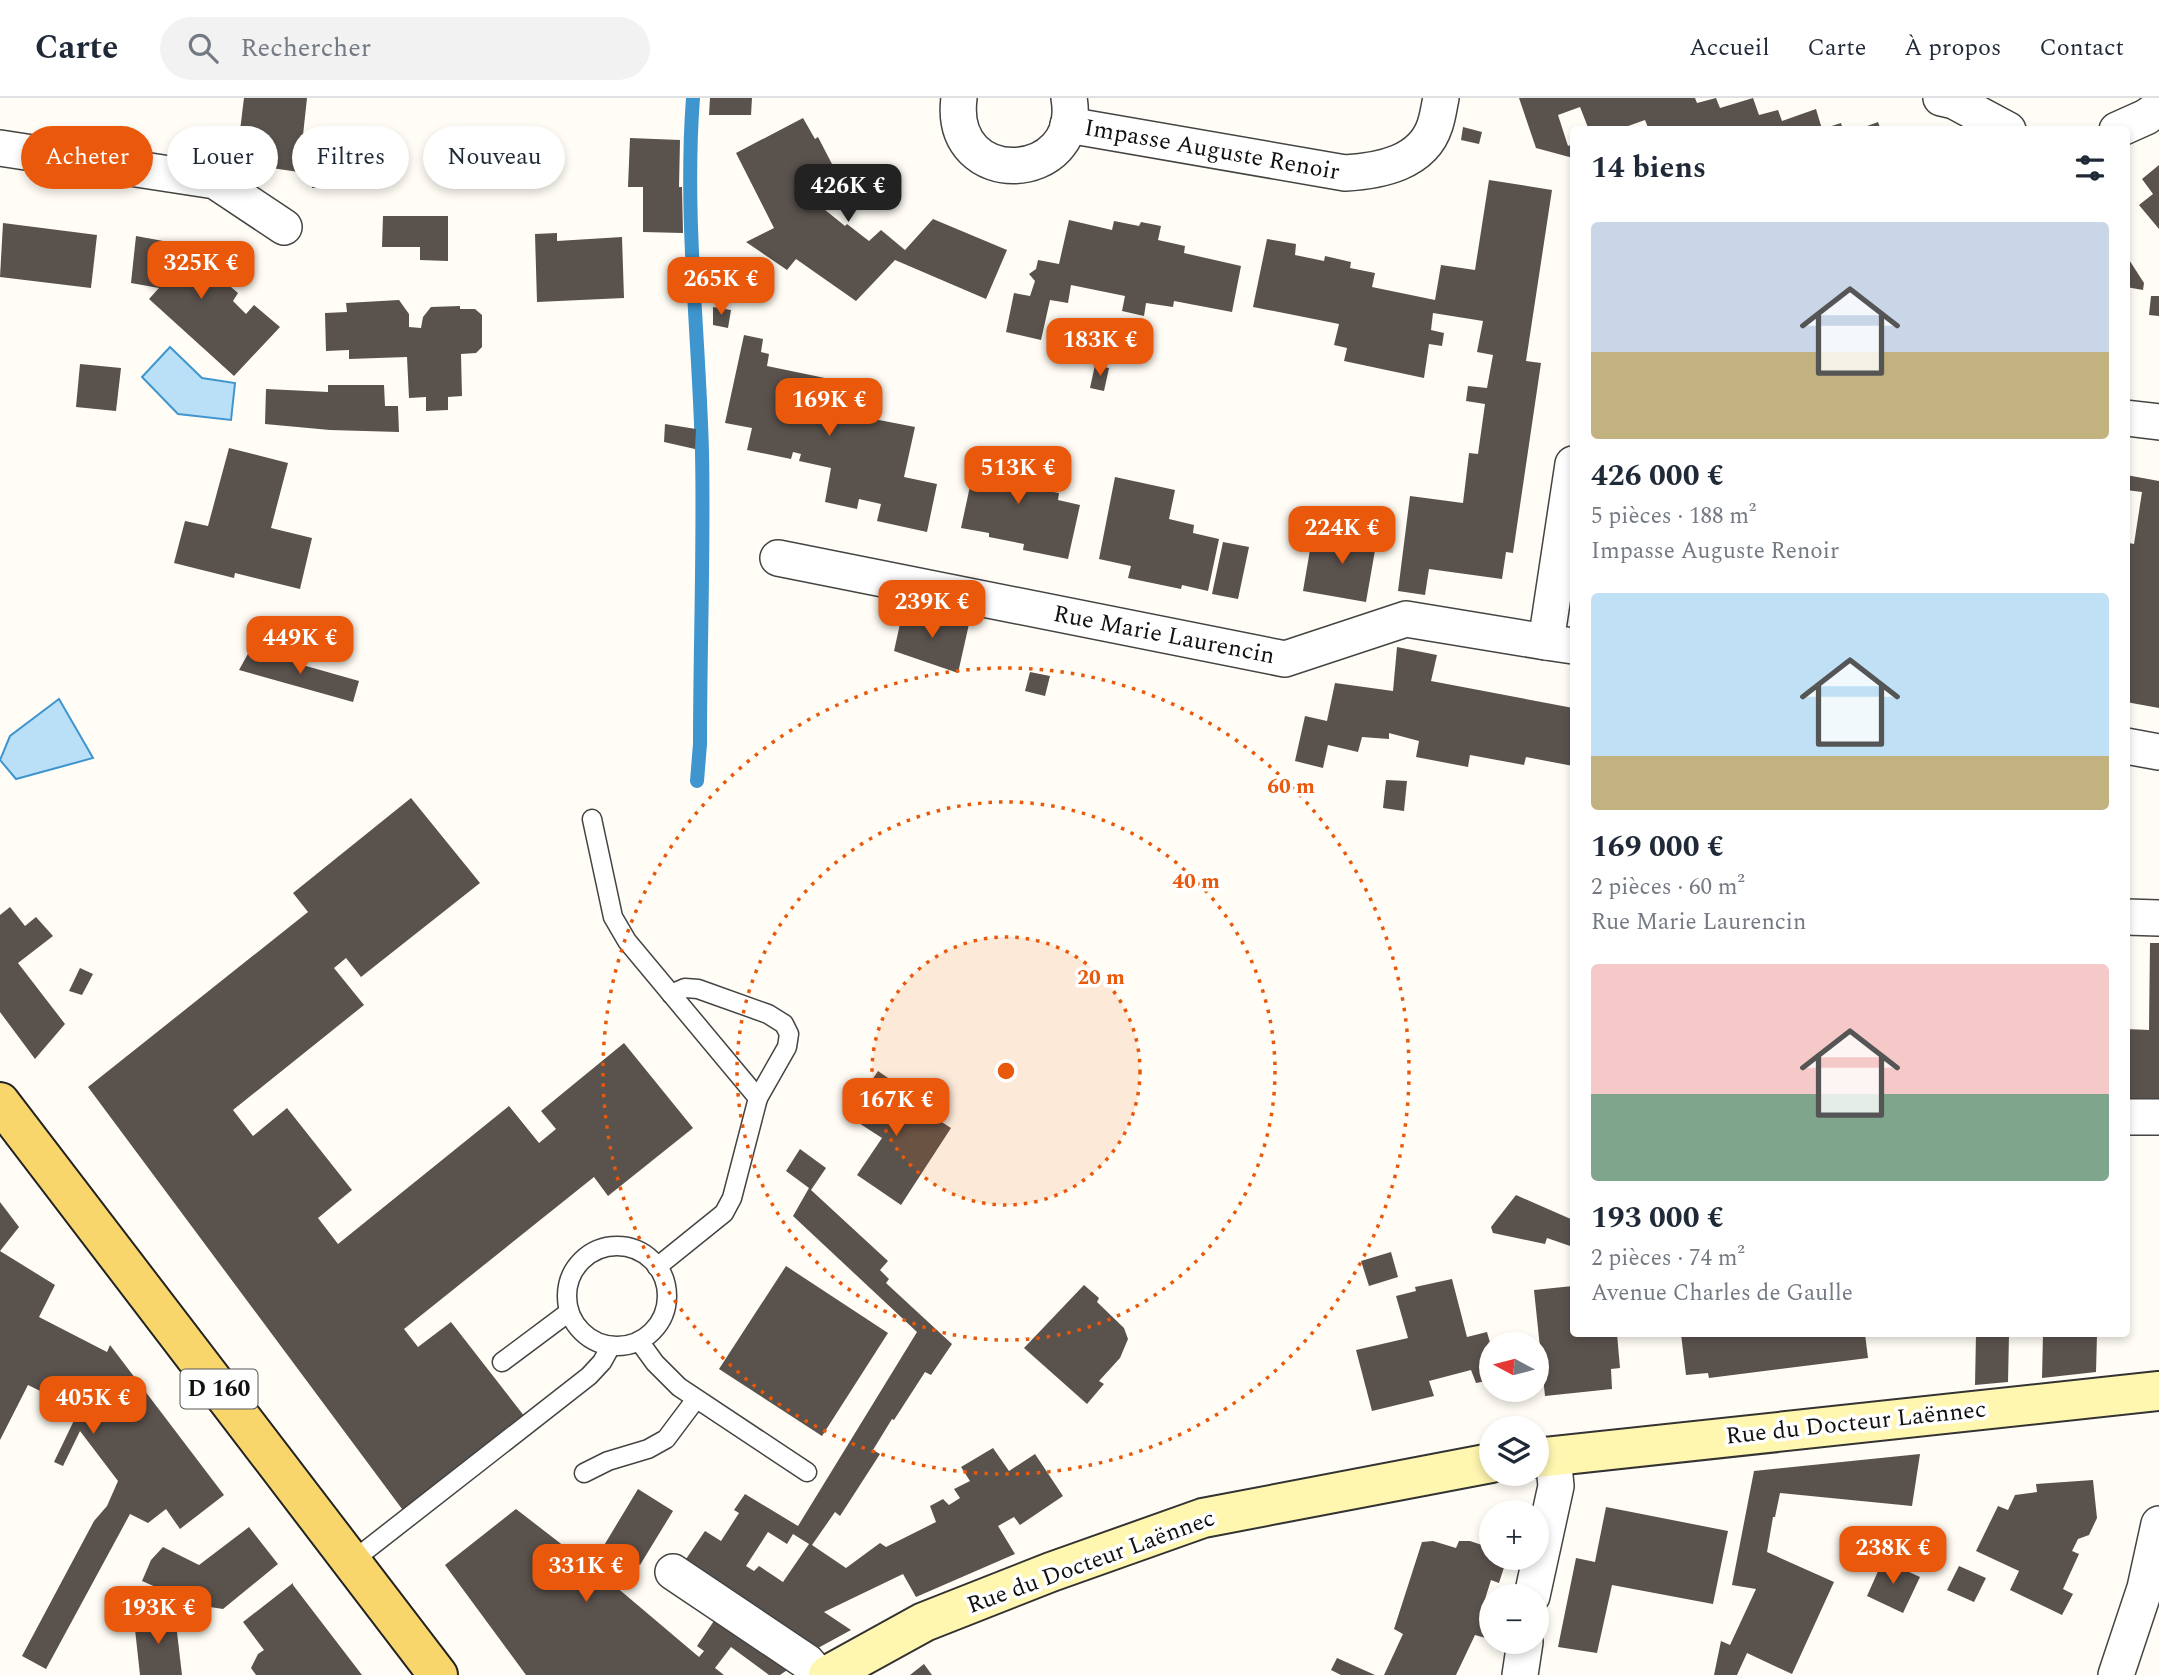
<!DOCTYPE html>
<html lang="fr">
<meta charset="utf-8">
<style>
:root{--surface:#fff;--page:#f2f2f3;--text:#1f2937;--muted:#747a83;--line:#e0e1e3;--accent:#ea580c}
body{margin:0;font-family:Spectral,serif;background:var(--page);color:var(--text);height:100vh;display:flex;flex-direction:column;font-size:26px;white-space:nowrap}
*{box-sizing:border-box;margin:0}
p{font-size:23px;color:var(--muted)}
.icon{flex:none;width:38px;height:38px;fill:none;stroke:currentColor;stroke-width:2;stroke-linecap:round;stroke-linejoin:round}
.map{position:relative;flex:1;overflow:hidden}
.drawer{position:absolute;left:1570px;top:28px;width:560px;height:1211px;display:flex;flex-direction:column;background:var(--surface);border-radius:7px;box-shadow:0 4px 10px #0003}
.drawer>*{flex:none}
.hud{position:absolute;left:21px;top:28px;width:665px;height:63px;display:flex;gap:14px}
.needle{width:46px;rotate:277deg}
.controls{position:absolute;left:1479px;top:1234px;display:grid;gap:14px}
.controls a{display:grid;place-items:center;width:70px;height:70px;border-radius:50%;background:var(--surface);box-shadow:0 4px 10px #0003;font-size:35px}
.price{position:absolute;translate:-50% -60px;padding:0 16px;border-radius:14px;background:var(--accent);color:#fff;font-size:23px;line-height:46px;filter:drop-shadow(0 2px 4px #0008)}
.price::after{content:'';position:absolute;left:50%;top:42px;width:21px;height:16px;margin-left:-10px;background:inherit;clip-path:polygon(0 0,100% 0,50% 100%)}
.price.active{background:#222;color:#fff}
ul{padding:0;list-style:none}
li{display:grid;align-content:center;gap:14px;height:371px;padding:0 21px}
li span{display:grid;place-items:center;height:217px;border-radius:7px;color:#555}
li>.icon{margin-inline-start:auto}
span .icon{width:126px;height:126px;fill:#fffc;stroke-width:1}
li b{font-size:30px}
h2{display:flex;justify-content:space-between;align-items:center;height:84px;padding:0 21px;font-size:30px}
.tag{padding:0 24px;border-radius:32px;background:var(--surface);box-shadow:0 4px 10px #0003;font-size:24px;line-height:63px}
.tag.active{background:var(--accent);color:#fff}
header{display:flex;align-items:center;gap:42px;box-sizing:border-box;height:98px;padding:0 35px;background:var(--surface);border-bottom:2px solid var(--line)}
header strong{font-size:33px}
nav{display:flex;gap:38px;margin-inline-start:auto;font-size:24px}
.search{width:490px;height:63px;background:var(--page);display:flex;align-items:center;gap:18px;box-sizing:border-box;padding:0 24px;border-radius:38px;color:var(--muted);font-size:26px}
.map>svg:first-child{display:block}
</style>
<header>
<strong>Carte</strong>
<div class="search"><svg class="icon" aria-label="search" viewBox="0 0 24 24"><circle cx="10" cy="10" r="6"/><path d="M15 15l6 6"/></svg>Rechercher</div>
<nav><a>Accueil</a><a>Carte</a><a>À propos</a><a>Contact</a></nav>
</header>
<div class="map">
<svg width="2159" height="1577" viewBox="0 0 2159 1577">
<rect width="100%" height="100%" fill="#fffdf5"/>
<g fill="#b9e0f7" stroke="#3f96cf" stroke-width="2">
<path d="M170,249L202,280L235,285L231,322L178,316L142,279Z"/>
<path d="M59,601L93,660L16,681L0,662L10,638Z"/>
</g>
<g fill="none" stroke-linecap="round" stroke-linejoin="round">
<path stroke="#3f96cf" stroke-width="14" d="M693,0C684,118 699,236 702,354C704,451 700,549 700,646L697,683"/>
</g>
<g fill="#5a524d" fill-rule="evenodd">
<path d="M244,0H307L299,74L236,65Z"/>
<path d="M710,0H752L751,17H709Z"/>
<path d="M1519,0H1695L1697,5L1716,0L1720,10L1753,0L1759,17L1778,12L1782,23L1816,11L1822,31L1841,25L1843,32H1649L1645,22L1617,32H1589L1580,9L1558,17L1568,48L1573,46V60L1536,50Z"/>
<path d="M803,20L815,41L818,39L846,93L819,107L845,128L847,126L869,143L881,132L905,152L933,121L1007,152L986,201L895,162L856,203L796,161L787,172L746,144L774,130L736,55Z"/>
<path d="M1878,24L1881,32H1859V31Z"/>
<path d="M1463,29L1482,34L1479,46L1461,42Z"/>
<path d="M630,40L680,42L679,89H682L683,135L643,134V89H628Z"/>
<path d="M2159,67V131L2139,107L2153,96L2142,81Z"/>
<path d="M311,75H358V90H312Z"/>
<path d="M1489,82L1552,92L1526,263L1541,265L1513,455L1506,454L1502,481L1429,471L1425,497L1398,493L1410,398L1463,405L1469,355L1478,356L1485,306L1466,303L1468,288L1487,290L1493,257L1477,254L1483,223L1433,215L1431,232L1444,235L1442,248L1429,246L1424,280L1344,263L1347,250L1334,247L1339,226L1253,209L1267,141L1296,146L1295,157L1324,163L1325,158L1351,164L1350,170L1375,175L1372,189L1435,202L1441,167L1475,172Z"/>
<path d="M383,118H448V163L420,162V149H382Z"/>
<path d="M1069,122L1112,132L1114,123L1139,128L1141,124L1161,128L1158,142L1185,148L1184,155L1241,168L1232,214L1174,203L1173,209L1146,205L1144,218L1122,213L1125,198L1071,187L1068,205L1050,202L1041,242L1006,234L1014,195L1030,198L1035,183L1029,176L1036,171L1038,162L1059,166Z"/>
<path d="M3,125L97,137L91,190L0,179Z"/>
<path d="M557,135V143L622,139L624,200L537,204L535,136Z"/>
<path d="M136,138L196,149L199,146L215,163L210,171L238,195L233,203L246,216L254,207L280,229L234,278L149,201L159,190L131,185Z"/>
<path d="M2126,157L2144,185L2143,192L2126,189Z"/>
<path d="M2151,198H2159V218L2149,217Z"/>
<path d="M399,202L409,216V229L421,230L423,219L431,209L460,208V211H475L482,217V249L476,255L461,256L462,298L448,299V312L426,313V299L409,300L407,259L349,261V252L326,253L325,215L347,214L346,205Z"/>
<path d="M713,209L731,212L728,230L713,227Z"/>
<path d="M744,237L763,241L761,254L769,256L767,268L849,285L843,315L915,329L904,379L937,386L927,434L877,423L881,406L859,401L857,411L825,404L831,370L799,363L801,356L793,354L791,361L747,352L752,330L725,325Z"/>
<path d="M80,266L121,270L116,313L76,309Z"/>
<path d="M1095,267L1109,270L1104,293L1090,290Z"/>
<path d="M328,287H384L385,308H398L399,334L330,332L265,326L266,291L328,294Z"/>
<path d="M665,326L696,331L695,351L664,344Z"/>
<path d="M229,350L288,365L271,430L312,440L300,491L235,475L234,480L174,465L185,423L208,428Z"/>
<path d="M978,351L1040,362L1036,382L1043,392L1059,395L1058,402L1080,407L1068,461L1023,452L1024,446L989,439V435L961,430Z"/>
<path d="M2126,377L2159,383V610L2126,604V465L2129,445L2134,446L2142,394L2126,392Z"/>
<path d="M1115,379L1175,392L1169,421L1194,427L1193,435L1219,441L1208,493L1182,487L1181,491L1128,480L1131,468L1099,461Z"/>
<path d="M1351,430L1378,435L1366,504L1303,493L1312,440L1347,446Z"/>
<path d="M1223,444L1249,449L1238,501L1212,496Z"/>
<path d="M903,512L969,526L958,575L894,553Z"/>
<path d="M1397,549L1437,557L1431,583L1573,610V668L1526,659L1524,667L1470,657L1468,669L1416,659L1419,643L1389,635V641L1362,639L1358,654L1328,647L1323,670L1295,663L1305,618L1327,623L1335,585L1393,593Z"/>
<path d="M250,552L359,583L353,604L239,572Z"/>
<path d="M1030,574L1050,578L1045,598L1025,593Z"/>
<path d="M1386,682L1407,683L1404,713L1383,710Z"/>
<path d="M411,700L480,785L361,879L346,860L334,870L364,907L233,1012L253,1038L287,1010L352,1092L318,1120L338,1146L509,1008L539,1045L556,1031L541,1013L624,945L693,1030L608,1098L594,1079L404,1231L418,1249L451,1224L525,1319L405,1415L88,989L308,814L293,795Z"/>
<path d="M10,809L25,828L36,819L53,838L18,865L65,926L35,961L0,914V817Z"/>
<path d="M2150,845H2159V1015L2126,1014V931L2149,932Z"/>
<path d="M80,870L93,876L82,897L69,893Z"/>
<path d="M878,973L904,991L900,997L951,1030L901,1107L857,1077L882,1040L848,1018Z"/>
<path d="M800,1051L826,1070L811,1092L888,1163L880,1172L889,1181L886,1185L952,1246L931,1277L925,1274L894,1322L892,1321L873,1352L880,1356L840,1418L835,1414L812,1447L846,1470L880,1445L886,1449L936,1424L930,1408L943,1401L949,1407L960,1400L954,1391L970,1383L961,1369L993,1350L1009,1373L1035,1356L1063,1398L1020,1427L1014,1419L998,1428L1015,1456L916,1499L903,1476L824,1514L851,1532L818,1550L808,1549L682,1467L705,1433L721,1443L739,1415L734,1412L745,1396L798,1428L917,1234L793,1118L809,1090L786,1073ZM768,1434L787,1446L793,1436L809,1446L783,1484L759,1468L754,1473L746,1468Z"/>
<path d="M1516,1097L1573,1122V1149L1547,1140L1545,1146L1493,1135L1491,1129Z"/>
<path d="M0,1104L19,1129L0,1153Z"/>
<path d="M0,1153L55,1187L39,1219L107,1254L110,1247L224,1397L180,1431L166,1411L148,1425L130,1416L46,1571L22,1558L94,1423L107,1408L118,1383L80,1333L63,1368L54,1364L79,1312L28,1287L0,1342Z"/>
<path d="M1391,1154L1398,1179L1369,1188L1361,1163Z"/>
<path d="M786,1168L888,1235L822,1338L719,1271Z"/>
<path d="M1452,1181L1467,1239L1487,1234L1491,1248V1282L1476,1285L1471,1272L1429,1283L1434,1298L1372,1313L1356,1252L1408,1240L1396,1198L1416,1193L1415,1189Z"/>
<path d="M1084,1187L1099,1200L1097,1204L1124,1230L1128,1241L1120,1260L1099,1283L1104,1286L1087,1306L1024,1250Z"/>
<path d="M1573,1188V1236H1617L1620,1270L1611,1271L1612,1291L1545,1298L1534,1192Z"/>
<path d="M1681,1236H1865L1868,1260L1709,1280L1708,1275L1686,1277Z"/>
<path d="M1976,1236H2009L2008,1284L1975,1287Z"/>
<path d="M2043,1236H2097L2096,1274L2042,1280Z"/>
<path d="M1920,1356L1912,1408L1780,1395L1775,1419H1773L1767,1454L1834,1484L1792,1576L1747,1555L1737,1577H1714L1721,1543L1730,1547L1756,1491L1732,1487L1754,1373Z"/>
<path d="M2093,1382L2097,1420L2089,1437L2078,1441L2072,1453L2079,1456L2063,1491L2073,1496L2062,1517L2010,1492L2019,1473L1976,1453L1998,1408L2008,1412L2015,1397L2037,1394L2036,1386Z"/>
<path d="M638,1391L673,1413L640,1467L624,1457L608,1482L699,1559L704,1553L697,1548L718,1517L793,1568L780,1577H769L731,1549L715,1570L724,1577H526L445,1467L516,1411L591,1469Z"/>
<path d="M1606,1409L1728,1433L1713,1506L1612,1487L1597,1555L1558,1549L1576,1460L1595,1464Z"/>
<path d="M249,1429L278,1466L223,1511L197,1507L142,1483L151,1462L163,1449L199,1467Z"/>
<path d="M1433,1443L1456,1450L1459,1443H1470L1491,1450V1460H1507L1499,1485L1491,1482L1481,1514L1491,1518L1489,1541L1475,1537L1456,1577H1384L1403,1536L1394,1531L1422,1444Z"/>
<path d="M1883,1462L1920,1479L1903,1515L1867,1498Z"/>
<path d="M1959,1468L1986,1480L1974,1504L1947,1492Z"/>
<path d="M293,1485V1487L362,1577H256L251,1570L258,1556L264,1552L243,1524Z"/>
<path d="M175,1517L182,1577H140L134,1522Z"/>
<path d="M1337,1560L1375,1577H1341L1331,1572Z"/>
<path d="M924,1566L932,1577H910Z"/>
</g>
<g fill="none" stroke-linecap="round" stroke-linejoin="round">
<g stroke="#444" stroke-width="21">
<g id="lane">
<path d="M592,721L613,819L627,843L758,1000L732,1100L724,1115L657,1169"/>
<path d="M671,896L685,890L698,891L768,916L784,926L789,936L787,949L758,1000"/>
<circle cx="617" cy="1198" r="50"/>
<path d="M639,1243L655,1265L679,1289L807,1374"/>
<path d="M502,1264L569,1214"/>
<path d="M584,1375L608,1363L648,1351L666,1341L696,1301"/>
<path d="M351,1464L589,1278L602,1264L611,1248"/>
</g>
</g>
<g stroke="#444" stroke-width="38">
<g id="street">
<path d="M959,0C947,94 1084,86 1069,0"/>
<path d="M1941,0L1954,3L2008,32"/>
<path d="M1068,27L1345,75C1380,73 1423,65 1435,27C1438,18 1439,9 1441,0"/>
<path d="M2117,32L2146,19L2159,10"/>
<path d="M0,50L215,83L284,129"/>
<path d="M2126,320L2159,324"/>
<path d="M1573,366L1546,544L1573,548"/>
<path d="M778,460L1285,561L1406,521L1546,544"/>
<path d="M2126,648L2159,654"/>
<path d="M2126,819L2159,820"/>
<path d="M2126,1019H2159"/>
<path d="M673,1474L807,1564L818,1577"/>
<path d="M1532,1498L1556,1388L1553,1358"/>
<path d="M1520,1577L1525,1544"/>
<path d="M2116,1577L2145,1490L2159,1426"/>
</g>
</g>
<g stroke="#333" stroke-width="42">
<g id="secondary">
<path d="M1536,1360L2159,1293"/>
<path d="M828,1577L924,1524L1051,1474L1203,1420L1491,1365"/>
</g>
</g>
<g stroke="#222" stroke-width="42">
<path id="primary" d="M0,1004L438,1577"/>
</g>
<use href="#lane" stroke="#fff" stroke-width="18"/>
<use href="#street" stroke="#fff" stroke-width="35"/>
<use href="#secondary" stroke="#fff6b0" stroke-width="38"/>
<use href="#primary" stroke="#f9d66b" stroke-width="38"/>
</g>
<circle cx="1006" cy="973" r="134" fill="#e8590c" fill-opacity=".12"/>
<g fill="none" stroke="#e8590c" stroke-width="3.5" stroke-dasharray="3.5 7">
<circle cx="1006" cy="973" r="134"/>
<circle cx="1006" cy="973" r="269"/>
<circle cx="1006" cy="973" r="403"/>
</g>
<g text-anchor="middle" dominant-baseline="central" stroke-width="7" stroke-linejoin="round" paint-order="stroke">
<rect fill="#fff" stroke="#585858" stroke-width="2" x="180.5" y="1271.5" width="77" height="39" rx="5"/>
<g font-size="23" font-weight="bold" fill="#111">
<text x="219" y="1291">D 160</text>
</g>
<g font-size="24" fill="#111" stroke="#fff">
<text transform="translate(1212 52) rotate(10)">Impasse Auguste Renoir</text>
<text transform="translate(1164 537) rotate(11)">Rue Marie Laurencin</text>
<text transform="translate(1856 1325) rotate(-6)">Rue du Docteur Laënnec</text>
<text transform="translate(1091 1464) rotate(-20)">Rue du Docteur Laënnec</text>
</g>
</g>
<circle cx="1006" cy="973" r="10" fill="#e8590c" stroke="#fff" stroke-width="3.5"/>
<g font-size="21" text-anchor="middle" font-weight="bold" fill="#e8590c" stroke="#fff" stroke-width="7" stroke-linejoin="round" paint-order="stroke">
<text x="1291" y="695">60 m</text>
<text x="1196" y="790">40 m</text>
<text x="1101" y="886">20 m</text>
</g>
</svg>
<div class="controls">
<a><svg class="needle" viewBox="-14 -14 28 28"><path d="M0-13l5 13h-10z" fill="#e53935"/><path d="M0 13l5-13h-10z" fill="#747a83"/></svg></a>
<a><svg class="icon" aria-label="layers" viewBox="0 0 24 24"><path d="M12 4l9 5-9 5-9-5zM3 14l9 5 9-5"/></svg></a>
<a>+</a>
<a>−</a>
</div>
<b class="price active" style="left:848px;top:126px">426K €</b>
<b class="price" style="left:201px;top:203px">325K €</b>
<b class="price" style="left:721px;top:219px">265K €</b>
<b class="price" style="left:1100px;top:280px">183K €</b>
<b class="price" style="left:829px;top:340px">169K €</b>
<b class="price" style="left:1018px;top:408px">513K €</b>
<b class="price" style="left:1342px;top:468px">224K €</b>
<b class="price" style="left:932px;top:542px">239K €</b>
<b class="price" style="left:300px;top:578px">449K €</b>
<b class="price" style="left:896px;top:1040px">167K €</b>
<b class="price" style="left:93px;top:1338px">405K €</b>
<b class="price" style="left:1893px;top:1488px">238K €</b>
<b class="price" style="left:586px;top:1506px">331K €</b>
<b class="price" style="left:158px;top:1548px">193K €</b>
<div class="hud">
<a class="tag active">Acheter</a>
<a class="tag">Louer</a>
<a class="tag">Filtres</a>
<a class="tag">Nouveau</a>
</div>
<section class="drawer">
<h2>14 biens<svg class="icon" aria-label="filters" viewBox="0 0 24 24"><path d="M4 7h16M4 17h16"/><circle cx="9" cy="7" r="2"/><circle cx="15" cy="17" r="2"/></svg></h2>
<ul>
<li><span style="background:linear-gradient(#c9d6e8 60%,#c2b280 0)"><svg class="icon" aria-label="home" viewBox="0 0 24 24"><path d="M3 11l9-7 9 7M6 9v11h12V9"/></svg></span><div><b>426 000 €</b><p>5 pièces · 188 m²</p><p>Impasse Auguste Renoir</p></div></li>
<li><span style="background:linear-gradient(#bfe0f5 75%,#c2b280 0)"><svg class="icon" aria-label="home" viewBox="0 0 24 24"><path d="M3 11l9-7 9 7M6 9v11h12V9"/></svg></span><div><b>169 000 €</b><p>2 pièces · 60 m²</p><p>Rue Marie Laurencin</p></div></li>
<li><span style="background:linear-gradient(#f6c9c9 60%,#7fa58c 0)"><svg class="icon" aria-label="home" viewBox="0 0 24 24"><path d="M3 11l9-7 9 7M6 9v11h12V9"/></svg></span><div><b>193 000 €</b><p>2 pièces · 74 m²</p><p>Avenue Charles de Gaulle</p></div></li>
</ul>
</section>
</div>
